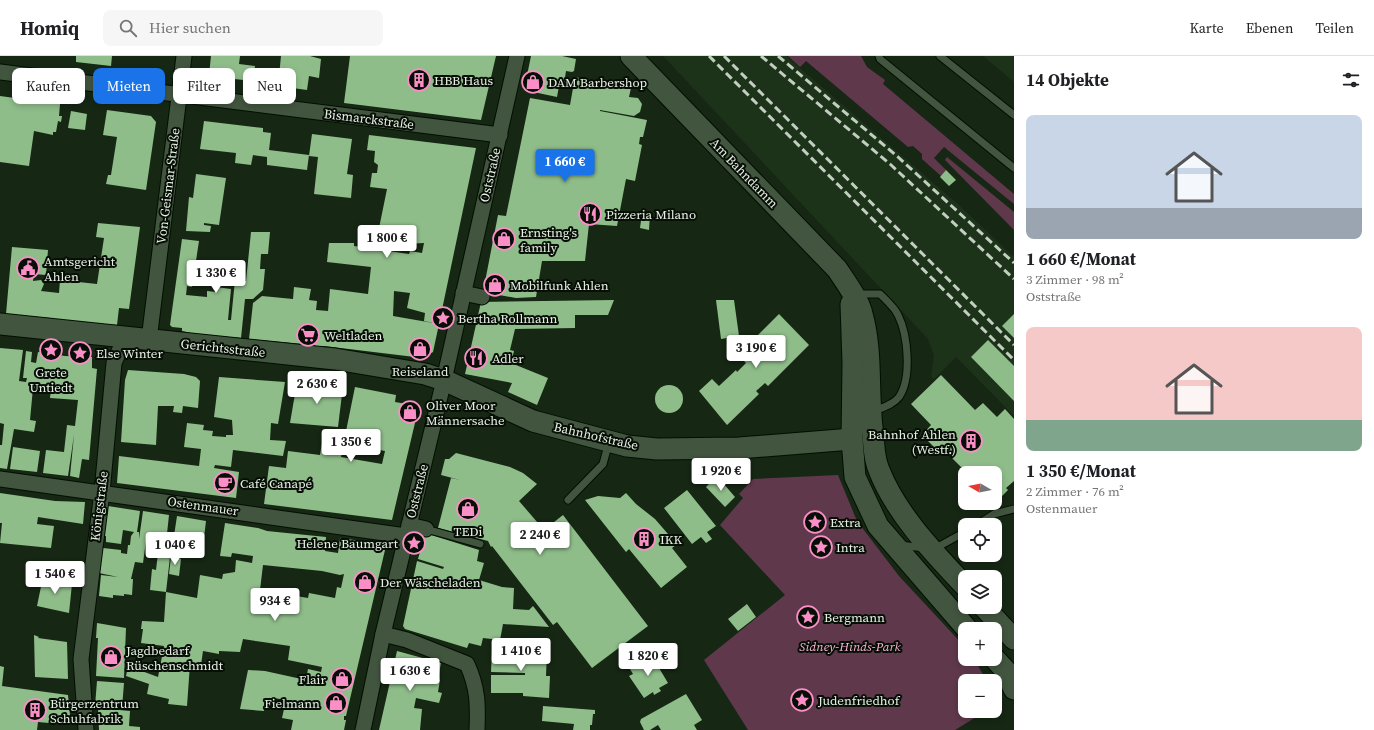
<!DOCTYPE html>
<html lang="de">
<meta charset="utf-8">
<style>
:root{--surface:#fff;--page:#f6f6f6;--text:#202124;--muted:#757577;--line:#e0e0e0;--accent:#1a73e8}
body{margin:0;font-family:"Source Serif 4",serif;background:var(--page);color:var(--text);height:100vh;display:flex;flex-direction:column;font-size:15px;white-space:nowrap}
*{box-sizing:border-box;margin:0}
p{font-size:13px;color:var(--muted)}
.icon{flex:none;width:22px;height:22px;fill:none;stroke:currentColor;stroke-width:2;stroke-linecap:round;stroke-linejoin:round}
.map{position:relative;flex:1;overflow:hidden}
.sheet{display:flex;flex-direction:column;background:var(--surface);width:360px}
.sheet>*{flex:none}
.hud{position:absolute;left:12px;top:12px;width:380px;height:36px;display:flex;gap:8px}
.needle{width:26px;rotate:279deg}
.fabs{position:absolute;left:958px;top:410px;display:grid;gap:8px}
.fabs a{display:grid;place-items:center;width:44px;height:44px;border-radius:8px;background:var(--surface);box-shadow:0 2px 6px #0003;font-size:20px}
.price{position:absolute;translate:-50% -34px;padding:0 9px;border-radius:4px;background:#fff;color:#222;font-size:13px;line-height:26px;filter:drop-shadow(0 1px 2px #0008)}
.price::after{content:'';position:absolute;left:50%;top:24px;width:12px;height:9px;margin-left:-6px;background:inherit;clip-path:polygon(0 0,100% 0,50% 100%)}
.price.selected{background:var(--accent);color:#fff}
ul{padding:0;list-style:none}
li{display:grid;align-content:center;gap:8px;height:212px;padding:0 12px}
li span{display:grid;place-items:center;height:124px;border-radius:8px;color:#555}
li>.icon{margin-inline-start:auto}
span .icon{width:72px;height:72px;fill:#fffc;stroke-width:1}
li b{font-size:17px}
h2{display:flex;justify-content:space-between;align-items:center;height:48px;padding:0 12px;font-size:17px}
.chip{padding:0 14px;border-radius:8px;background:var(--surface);box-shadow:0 2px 6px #0003;font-size:14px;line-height:36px}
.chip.selected{background:var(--accent);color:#fff}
header{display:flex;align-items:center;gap:24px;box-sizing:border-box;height:56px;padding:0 20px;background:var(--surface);border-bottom:1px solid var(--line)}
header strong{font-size:19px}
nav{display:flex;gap:22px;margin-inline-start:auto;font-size:14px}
.search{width:280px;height:36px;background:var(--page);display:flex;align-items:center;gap:10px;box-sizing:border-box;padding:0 14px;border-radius:8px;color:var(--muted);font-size:15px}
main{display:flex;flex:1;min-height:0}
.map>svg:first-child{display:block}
</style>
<header>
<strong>Homiq</strong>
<div class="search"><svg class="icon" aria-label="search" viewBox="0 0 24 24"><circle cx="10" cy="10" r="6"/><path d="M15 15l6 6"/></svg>Hier suchen</div>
<nav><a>Karte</a><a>Ebenen</a><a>Teilen</a></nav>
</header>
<main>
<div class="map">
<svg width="1014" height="674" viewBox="0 0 1014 674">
<rect width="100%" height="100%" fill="#162714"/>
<g fill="#1c3219">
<path d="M663,0H786L959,149L1014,201V360L956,301L934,323L931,320L934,300L928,283Z"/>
<path d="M983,0H1014V26Z"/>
</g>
<g fill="#5f384c">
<path d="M788,0H861L867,11L885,24L883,28L1014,138V148L944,91L934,102L946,114L941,120L922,103V98L913,90L908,91L806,5L800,11Z"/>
<path d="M947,101L1014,156V174L945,104Z"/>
<path d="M838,419L857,465L899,520L965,591V603H974L987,625H965V655H986L955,674H748L704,604L785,539L720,469L743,442L739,438L753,423Z"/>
</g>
<g fill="#8fbd8a" fill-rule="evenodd">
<path d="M76,0H112L111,10L76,6Z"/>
<path d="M211,0H240L239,8L255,10L253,25L206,20L209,19Z"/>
<path d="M281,0H310L321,3L319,22L309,20L307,34L278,30Z"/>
<path d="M350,0H496L481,64L344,47Z"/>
<path d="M531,0H562L576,3L574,15L572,16L566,15L564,28L562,31L559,30L557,41L524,34Z"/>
<path d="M575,21L631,32L629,41L638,42L642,48L640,56L634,60L600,54V55L647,64L643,81H640L639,88L642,89L635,125L626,123L617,170L589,168L585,205H542L536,241L516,242L483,236L498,159L506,160L530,42L570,49Z"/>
<path d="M0,40L60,48L59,60H62L61,66L58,65L56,76H53V79L34,75L29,110L0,106Z"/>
<path d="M107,54L151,60L156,66L146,134L106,128L108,119H111L117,81L103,79Z"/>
<path d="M71,55L87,58L85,74L68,72Z"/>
<path d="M204,65L263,72V76L271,77L269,94L309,99L307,114L267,109V101L253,99L251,109L235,107L236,97L200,93Z"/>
<path d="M312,78L352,83L347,118L353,119L351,142L314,138L318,101L309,100Z"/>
<path d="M369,79L476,92L439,268L424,265L425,257L407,252L410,237L394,235L393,260L439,268L433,296L423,302L324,290L320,291L313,289L249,283L253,247L262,240L293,243L294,231L311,233L309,244L317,245L316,254L328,255L330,233L368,238L371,211L327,206L329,187H354V190L409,198L410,195L422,197L424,187L405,188L377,182L387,133L370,131L372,117H377L378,109L374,106L375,95L367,94Z"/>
<path d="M946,114L956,124L949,130L940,121Z"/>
<path d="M196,118L226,122L219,169L204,167V169L211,170L210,176L186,175L189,141L193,142Z"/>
<path d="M642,157L650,158L649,174L640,172Z"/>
<path d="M98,167L140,171L129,253L119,252L117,269L50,264V262L6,258L12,191L48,194L46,219L34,218L33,225L41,224L44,228L41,235L59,237L60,224L97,228L104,182L96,181Z"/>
<path d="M251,176H270L268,198H261L260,213H265L263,234L253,243H245L241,282L195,278L182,275V272L172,271L170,269L182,183L199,185L192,231L187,230L186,239L207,241V235L216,236V231L231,233L228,264H231L235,224L246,225Z"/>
<path d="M614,244L608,259H575V272L515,273L510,294L514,295L511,307L548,322L537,349L508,336L512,327L465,318L481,246Z"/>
<path d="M716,244H734L739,280L721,283Z"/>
<path d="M779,258L809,289L768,330L765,327L756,335L759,338L727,369L699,335L712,323L719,330L736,314L737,316L746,307L738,299Z"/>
<path d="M1014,258V282L1002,270Z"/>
<path d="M988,284L1014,310V345L971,301Z"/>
<path d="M0,292L23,294L19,325L26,326L27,322H23L26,295L32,296L31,306L36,307L38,296L65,300L92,301V312L97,313L89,404L82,403L79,422L70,420L74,379L68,420L43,417L46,394L64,396L67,369L75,370L78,344L50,342L51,333L33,332L30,364L36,365L34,376L14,373L7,413L0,412V389H2L4,368L0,367Z"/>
<path d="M128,314L184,318L196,321L200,325L198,352L183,350L182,357L173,356L174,350H158L156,389L121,386L125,324Z"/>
<path d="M941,319L975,354L983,347L997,361L1005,353L1014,363V425L1006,432L1008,434L1002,440L1001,438L995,444V417H967L941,391L938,395L922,379L931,369L911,348Z"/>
<path d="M219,321L285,326L278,368L271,367L270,384L286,385L283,400L233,394L231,411L215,409L214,412L239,416L236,442L117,427L119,400L199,410L201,393L184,391L187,367L204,369L203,374L213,375L212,380L226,381V379H233L232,364L214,361Z"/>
<path d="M297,326L343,330L338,371L290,367Z"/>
<circle cx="669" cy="343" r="14"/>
<path d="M355,331L396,339L395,346L419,350L392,464L264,448L269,410L286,412L288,395L320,399L323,381L344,385ZM344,387L385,395L382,408L341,401Z"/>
<path d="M13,391L40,395L37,416L10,413Z"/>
<path d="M456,397L510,411L523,417L537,428L519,445L544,474L563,459L648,570L592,612L557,566L553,569L492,490L491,491L488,485L438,472L451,422L460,424L441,419L445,403H449Z"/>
<path d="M717,420L735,441L725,451L706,431Z"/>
<path d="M687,434L716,470L707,476L712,483L706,487L701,481L692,488L664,452Z"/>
<path d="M0,437L55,445L85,446L83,468L38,461L37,468L54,470L51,492L0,487L2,467H0Z"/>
<path d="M626,437L636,448L655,463L668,478L676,489L672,492L687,511L661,532L629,493L626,496L585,444L598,440L620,442Z"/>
<path d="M108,450L140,455L137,476H139V483L143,455L169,459L166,487L146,485L143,507L135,506L131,523H133L132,539L124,538V540L113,539V542L99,540L101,519L118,521L99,517L103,492L121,494V497L127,498L128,489H130L131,480L134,476L123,474L121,488L106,486V480H104Z"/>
<path d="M177,460L206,465L203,490L189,488L188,495L172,493Z"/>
<path d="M225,467L258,472L267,475L326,481L325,495L338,497L340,482L381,488L385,494L346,660H344V664H346L344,674H291L293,664L282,662L284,653L290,654L292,645L274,642L273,646L265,648L264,655L240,653L248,614L265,615L306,624L308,613L321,616L322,611L288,604L290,590L243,583L240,596L219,595V598L203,595L201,609L190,608L187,650L168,648L169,643L147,638L149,628L126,620L128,610L158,621L164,590L141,587L143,573H141L142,565L164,566L166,536L197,542L200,519L222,523L223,518L235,516L236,504L252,507L253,500L232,497L231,501L220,500ZM263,509L322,515L340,519L344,518L341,532L337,531L335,542L309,537L308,542L260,534Z"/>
<path d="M425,477L479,494L477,505L484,507L479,524L502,531L514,532L513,553L529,554L533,550L549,571L503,568L500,584L483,582L481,590L469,587L467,592L405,573L403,570L417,505L443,513L444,511L418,503Z"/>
<path d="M158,497H163V500L170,501L166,536L150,534L152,513L156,514Z"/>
<path d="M171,501L181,503L179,520L169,518Z"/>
<path d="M43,521L72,528L69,557L37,550Z"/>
<path d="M747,548L756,561L738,575L728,563Z"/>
<path d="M97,567L126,572L124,622L96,620L98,582H96Z"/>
<path d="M34,579L39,581L38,582L67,586L68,623L35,621Z"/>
<path d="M515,592L547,594L546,620H550L549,642L523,640V637H491V619H525V617L491,616L492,593L516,594Z"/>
<path d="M397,595L441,607L438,623L440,624L438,636L442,637L439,647L416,642L414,652L422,653L420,674H379Z"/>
<path d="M652,600H655L662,611L659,612L668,627L659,632L661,635L654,639L653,636L644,642L629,620L633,618L630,613Z"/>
<path d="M0,610L4,611L2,630L68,639L71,669L38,666L37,674H0Z"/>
<path d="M97,625L124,627L122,652L95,650Z"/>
<path d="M686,638L702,664L694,669L697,674H661L658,669L650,674H644L640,666L641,663Z"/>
<path d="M543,650L595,654V658H593L592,669H590V674H573L574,668L542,665Z"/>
<path d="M98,652L130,655L129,670L140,671V674H99Z"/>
</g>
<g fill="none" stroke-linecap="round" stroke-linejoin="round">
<g stroke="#020f02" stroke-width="9">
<g id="lane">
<path d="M879,0L880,3L1014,112"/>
<path d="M940,0L1014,59"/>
<path d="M856,238H880C886,244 895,252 898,259C908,279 912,322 899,341C893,349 881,352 872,356"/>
<path d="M568,444L603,408L609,386"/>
<path d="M977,469L994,458L1014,453"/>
<path d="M426,473L480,488"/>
<path d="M900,489L924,492"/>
<path d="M934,493L965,476"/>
</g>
</g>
<g stroke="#020f02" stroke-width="17">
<g id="street">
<path d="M0,16L500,79"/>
<path d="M463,237L482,241"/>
<path d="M149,284L184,0"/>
<path d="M0,423L406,480"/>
<path d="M409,469L426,473"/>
<path d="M383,578L407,584L467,608C478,632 478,649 477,674"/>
<path d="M86,674L81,603L102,436L114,307L120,293L134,283"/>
<path d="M363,674L383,578L444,324L517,0"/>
</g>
</g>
<g stroke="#020f02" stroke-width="23">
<g id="secondary">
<path d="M631,0L837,213C845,225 859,244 862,258C873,297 867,339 873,379C874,390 874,403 879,414C896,458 934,497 965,530"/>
<path d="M851,248L853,307L852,383L855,421L878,470L967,573"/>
<path d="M0,268L335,303L425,318L444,324L533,365L627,390L657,393L739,392L852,383"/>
<path d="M984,551L1014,583"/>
<path d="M995,603L1006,615L1014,633"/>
</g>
</g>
<use href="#lane" stroke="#42553f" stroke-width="7"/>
<use href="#street" stroke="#42553f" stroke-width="15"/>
<use href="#secondary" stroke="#42553f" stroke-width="21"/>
<g stroke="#c2cec0" stroke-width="3" stroke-dasharray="8 4" stroke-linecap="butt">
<path d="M709,0L1014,304"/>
<path d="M724,0L1014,289"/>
<path d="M761,0L890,108L1014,223"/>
<path d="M778,0L898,101L1014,207"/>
</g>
</g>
<defs>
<g id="building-ring" transform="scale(1.15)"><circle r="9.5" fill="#070e06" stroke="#fa8fc7" stroke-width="1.5"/><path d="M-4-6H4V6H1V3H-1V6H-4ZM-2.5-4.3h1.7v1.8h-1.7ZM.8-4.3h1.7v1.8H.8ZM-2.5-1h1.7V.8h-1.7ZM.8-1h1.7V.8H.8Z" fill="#fa8fc7"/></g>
<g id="shop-ring" transform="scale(1.15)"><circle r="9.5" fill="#070e06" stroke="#fa8fc7" stroke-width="1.5"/><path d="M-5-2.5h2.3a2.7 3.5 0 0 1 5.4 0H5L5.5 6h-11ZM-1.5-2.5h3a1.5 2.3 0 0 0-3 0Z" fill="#fa8fc7"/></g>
<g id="restaurant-ring" transform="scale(1.15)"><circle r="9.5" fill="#070e06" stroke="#fa8fc7" stroke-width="1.5"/><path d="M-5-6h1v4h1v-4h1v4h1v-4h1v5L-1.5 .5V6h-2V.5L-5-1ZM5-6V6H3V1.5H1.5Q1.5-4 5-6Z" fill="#fa8fc7"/></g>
<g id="civic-ring" transform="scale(1.15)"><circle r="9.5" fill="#070e06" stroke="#fa8fc7" stroke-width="1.5"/><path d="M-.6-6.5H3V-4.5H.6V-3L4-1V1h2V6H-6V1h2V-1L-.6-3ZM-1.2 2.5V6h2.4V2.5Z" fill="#fa8fc7"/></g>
<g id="sight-ring" transform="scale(1.15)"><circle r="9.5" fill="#070e06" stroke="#fa8fc7" stroke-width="1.5"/><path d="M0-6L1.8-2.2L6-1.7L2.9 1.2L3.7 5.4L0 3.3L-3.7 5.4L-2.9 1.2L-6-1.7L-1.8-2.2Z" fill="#fa8fc7"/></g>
<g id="supermarket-ring" transform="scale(1.15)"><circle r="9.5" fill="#070e06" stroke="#fa8fc7" stroke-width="1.5"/><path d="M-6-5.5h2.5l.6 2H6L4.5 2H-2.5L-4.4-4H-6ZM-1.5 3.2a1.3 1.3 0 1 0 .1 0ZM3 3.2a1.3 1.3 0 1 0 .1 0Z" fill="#fa8fc7"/></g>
<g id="cafe-ring" transform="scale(1.15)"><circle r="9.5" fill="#070e06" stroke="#fa8fc7" stroke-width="1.5"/><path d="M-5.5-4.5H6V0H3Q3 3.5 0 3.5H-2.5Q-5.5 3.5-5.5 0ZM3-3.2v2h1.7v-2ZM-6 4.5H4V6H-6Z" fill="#fa8fc7"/></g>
</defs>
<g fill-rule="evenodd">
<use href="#building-ring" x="419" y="24"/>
<use href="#shop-ring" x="533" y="26"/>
<use href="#restaurant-ring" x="590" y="158"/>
<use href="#shop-ring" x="504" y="183"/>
<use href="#civic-ring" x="28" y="212"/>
<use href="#shop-ring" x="495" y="229"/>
<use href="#sight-ring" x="443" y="262"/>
<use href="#supermarket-ring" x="308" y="279"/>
<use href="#shop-ring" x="420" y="293"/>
<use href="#sight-ring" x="51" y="294"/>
<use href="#sight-ring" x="80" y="297"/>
<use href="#restaurant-ring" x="476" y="302"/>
<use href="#shop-ring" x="410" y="356"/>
<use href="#building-ring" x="971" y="385"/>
<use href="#cafe-ring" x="225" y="427"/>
<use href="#shop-ring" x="468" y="453"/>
<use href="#sight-ring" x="815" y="466"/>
<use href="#building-ring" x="644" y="483"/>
<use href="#sight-ring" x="414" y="487"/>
<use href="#sight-ring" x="821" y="491"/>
<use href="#shop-ring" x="365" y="526"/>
<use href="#sight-ring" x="808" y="561"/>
<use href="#shop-ring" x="111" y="601"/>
<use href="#shop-ring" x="342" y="623"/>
<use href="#sight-ring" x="802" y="644"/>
<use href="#shop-ring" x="336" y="647"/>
<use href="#building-ring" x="35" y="654"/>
</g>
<g text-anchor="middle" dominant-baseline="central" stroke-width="4" stroke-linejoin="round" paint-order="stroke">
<g font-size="13" fill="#e6f1e4" stroke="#070e06" text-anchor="start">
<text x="434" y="24">HBB Haus</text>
<text x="548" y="26">DAM Barbershop</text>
<text x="606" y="158">Pizzeria Milano</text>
<text x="520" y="176">Ernsting's<tspan x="520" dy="15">family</tspan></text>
<text x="44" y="205">Amtsgericht<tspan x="44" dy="15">Ahlen</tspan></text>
<text x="510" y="229">Mobilfunk Ahlen</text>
<text x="458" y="262">Bertha Rollmann</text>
<text x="324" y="279">Weltladen</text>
<text x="96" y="297">Else Winter</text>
<text x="492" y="302">Adler</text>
<text x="420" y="315" text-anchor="middle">Reiseland</text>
<text x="51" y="316" text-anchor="middle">Grete<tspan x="51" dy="15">Untiedt</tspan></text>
<text x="426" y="349">Oliver Moor<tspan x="426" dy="15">Männersache</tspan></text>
<text x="956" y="378" text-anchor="end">Bahnhof Ahlen<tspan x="956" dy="15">(Westf.)</tspan></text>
<text x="240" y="427">Café Canapé</text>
<text x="830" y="466">Extra</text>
<text x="468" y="475" text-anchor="middle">TEDi</text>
<text x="660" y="483">IKK</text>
<text x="398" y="487" text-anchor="end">Helene Baumgart</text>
<text x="836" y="491">Intra</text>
<text x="380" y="526">Der Wäscheladen</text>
<text x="824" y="561">Bergmann</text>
<text x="126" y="594">Jagdbedarf<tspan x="126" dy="15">Rüschenschmidt</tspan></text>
<text x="326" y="623" text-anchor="end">Flair</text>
<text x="818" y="644">Judenfriedhof</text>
<text x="50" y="647">Bürgerzentrum<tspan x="50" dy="15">Schuhfabrik</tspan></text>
<text x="320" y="647" text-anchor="end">Fielmann</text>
</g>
<g font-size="13" fill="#e6f1e4" stroke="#070e06">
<text transform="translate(369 63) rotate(7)">Bismarckstraße</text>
<text transform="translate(744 117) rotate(46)">Am Bahndamm</text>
<text transform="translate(490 119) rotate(-77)">Oststraße</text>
<text transform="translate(168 130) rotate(-83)">Von-Geismar-Straße</text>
<text transform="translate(223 292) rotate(6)">Gerichtsstraße</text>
<text transform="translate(596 380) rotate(13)">Bahnhofstraße</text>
<text transform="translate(417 435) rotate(-76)">Oststraße</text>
<text transform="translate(99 450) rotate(-83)">Königstraße</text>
<text transform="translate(203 450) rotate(8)">Ostenmauer</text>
</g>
<g font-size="13" font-style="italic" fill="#fab3d6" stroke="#070e06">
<text x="850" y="590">Sidney-Hinds-Park</text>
</g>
</g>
</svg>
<div class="fabs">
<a><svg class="needle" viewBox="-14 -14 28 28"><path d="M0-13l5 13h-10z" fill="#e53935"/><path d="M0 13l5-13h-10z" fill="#757577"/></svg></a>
<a><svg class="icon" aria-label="locate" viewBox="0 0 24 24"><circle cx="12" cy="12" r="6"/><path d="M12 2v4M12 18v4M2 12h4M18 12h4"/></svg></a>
<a><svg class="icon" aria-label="layers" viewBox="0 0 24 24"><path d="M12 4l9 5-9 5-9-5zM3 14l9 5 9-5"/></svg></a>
<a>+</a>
<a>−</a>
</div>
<b class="price selected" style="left:565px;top:127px">1 660 €</b>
<b class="price" style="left:387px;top:203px">1 800 €</b>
<b class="price" style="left:216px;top:238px">1 330 €</b>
<b class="price" style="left:756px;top:313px">3 190 €</b>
<b class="price" style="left:317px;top:349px">2 630 €</b>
<b class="price" style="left:351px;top:407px">1 350 €</b>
<b class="price" style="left:721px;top:436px">1 920 €</b>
<b class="price" style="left:540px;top:500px">2 240 €</b>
<b class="price" style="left:175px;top:510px">1 040 €</b>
<b class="price" style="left:55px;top:539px">1 540 €</b>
<b class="price" style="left:275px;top:566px">934 €</b>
<b class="price" style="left:521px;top:616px">1 410 €</b>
<b class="price" style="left:648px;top:621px">1 820 €</b>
<b class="price" style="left:410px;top:636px">1 630 €</b>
<div class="hud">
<a class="chip">Kaufen</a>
<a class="chip selected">Mieten</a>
<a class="chip">Filter</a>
<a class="chip">Neu</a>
</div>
</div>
<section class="sheet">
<h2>14 Objekte<svg class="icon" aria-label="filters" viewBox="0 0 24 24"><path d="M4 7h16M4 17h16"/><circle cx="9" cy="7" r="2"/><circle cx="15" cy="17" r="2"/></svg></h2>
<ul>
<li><span style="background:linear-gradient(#c9d6e8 75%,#9aa5b1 0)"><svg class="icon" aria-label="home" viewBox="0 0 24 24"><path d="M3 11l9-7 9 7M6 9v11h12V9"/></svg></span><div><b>1 660 €/Monat</b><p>3 Zimmer · 98 m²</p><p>Oststraße</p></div></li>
<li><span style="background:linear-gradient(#f6c9c9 75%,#7fa58c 0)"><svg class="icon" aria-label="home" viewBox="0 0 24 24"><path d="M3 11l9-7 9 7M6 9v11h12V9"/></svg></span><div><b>1 350 €/Monat</b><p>2 Zimmer · 76 m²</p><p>Ostenmauer</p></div></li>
</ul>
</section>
</main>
